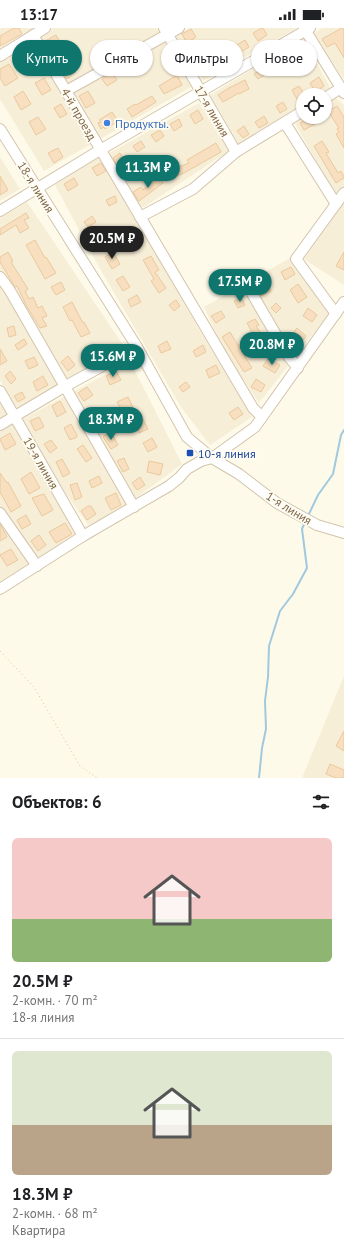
<!DOCTYPE html>
<html lang="ru">
<meta charset="utf-8">
<style>
:root{--surface:#fff;--page:#f2f2f2;--text:#202124;--muted:#757577;--line:#e0e0e0;--accent:#0f766e}
body{margin:0;font-family:"PT Sans",sans-serif;background:var(--page);color:var(--text);height:100vh;display:flex;flex-direction:column;font-size:15px;white-space:nowrap}
*{box-sizing:border-box;margin:0}
p{font-size:13px;color:var(--muted)}
.icon{flex:none;width:22px;height:22px;fill:none;stroke:currentColor;stroke-width:2;stroke-linecap:round;stroke-linejoin:round}
.map{position:relative;height:750px;overflow:hidden}
.sheet{display:flex;flex-direction:column;background:var(--surface);flex:1}
.sheet>*{flex:none}
.guide{position:absolute;left:12px;top:12px;width:320px;height:36px;display:flex;gap:8px}
.buttons{position:absolute;left:296px;top:60px;display:grid;gap:8px}
.buttons a{display:grid;place-items:center;width:36px;height:36px;border-radius:50%;background:var(--surface);box-shadow:0 1px 3px #0004;font-size:20px}
.price{position:absolute;translate:-50% -34px;padding:0 9px;border-radius:14px;background:var(--accent);color:#fff;font-size:13px;line-height:26px;filter:drop-shadow(0 1px 2px #0008)}
.price::after{content:'';position:absolute;left:50%;top:24px;width:12px;height:9px;margin-left:-6px;background:inherit;clip-path:polygon(0 0,100% 0,50% 100%)}
.price.on{background:#222;color:#fff}
ul{padding:0;list-style:none}
li{display:grid;align-content:center;gap:8px;height:212px;padding:0 12px}
li+li{border-top:1px solid var(--line)}
li span{display:grid;place-items:center;height:124px;border-radius:6px;color:#555}
li>.icon{margin-inline-start:auto}
span .icon{width:72px;height:72px;fill:#fffc;stroke-width:1}
li b{font-size:17px}
h2{display:flex;justify-content:space-between;align-items:center;height:48px;padding:0 12px;font-size:17px}
.pill{padding:0 14px;border-radius:18px;background:var(--surface);box-shadow:0 1px 3px #0004;font-size:14px;line-height:36px}
.pill.on{background:var(--accent);color:#fff}
.status{display:flex;justify-content:space-between;align-items:center;height:28px;padding:0 20px;background:var(--surface);direction:ltr}
.status svg{height:11px;fill:currentColor}
.map>svg:first-child{display:block}
</style>
<div class="status"><b>13:17</b><svg viewBox="0 0 49 12"><path d="M0 12V9h3v3zM5 12V6h3v6zM10 12V3h3v9zM15 12V0h3v12zM26 1h20v11H26zM47 4h2v5h-2z"/></svg></div>
<div class="map">
<svg width="344" height="750" viewBox="0 0 344 750">
<rect width="100%" height="100%" fill="#fefaea"/>
<g fill="#f7eed7">
<path d="M0,0H157L191,59L44,143L0,71Z"/>
<path d="M189,0H297L203,53L176,9Z"/>
<path d="M322,0H344V51L313,6Z"/>
<path d="M303,10L331,61L321,67H303V78L240,118L210,67Z"/>
<path d="M333,68L344,77V257L304,231L342,178L294,94L303,88L325,89V74Z"/>
<path d="M199,75L229,123L144,179L137,176L106,127Z"/>
<path d="M100,127L197,298L252,389L210,417L181,379L99,239L55,157Z"/>
<path d="M0,129L20,161L0,173Z"/>
<path d="M27,174L125,320L18,382L0,352V190Z"/>
<path d="M290,230L329,286L259,375L223,321L204,279Z"/>
<path d="M130,333L182,436L114,486L88,497L58,454L23,391Z"/>
<path d="M0,373L81,506L0,555Z"/>
<path d="M344,648V750H302Z"/>
</g>
<g fill="none" stroke-linecap="round" stroke-linejoin="round">
<g stroke="#a1c9de" stroke-width="2">
<path d="M308,488L318,467L333,446L341,407L344,402"/>
<path d="M259,750L262,720L266,701L265,673L268,649L269,618L280,583L293,566L307,540L302,501L305,494"/>
</g>
</g>
<g fill="#f7dfbf" stroke="#ebc99d">
<path d="M14,0H19L22,6L0,18V8Z"/>
<path d="M262,0H263L267,7L258,13L253,5Z"/>
<path d="M342,0H344V30L335,15L327,19L322,11Z"/>
<path d="M191,1L196,9L187,15L182,6Z"/>
<path d="M56,7L64,22L56,27L47,12Z"/>
<path d="M121,12L126,21L116,27L115,25L100,37L94,30L110,18Z"/>
<path d="M245,12L249,19L239,25L235,18Z"/>
<path d="M301,16L307,26L296,31L291,21Z"/>
<path d="M32,22L39,36L27,42L20,28Z"/>
<path d="M283,29L287,36L274,44L273,42L258,51L254,46Z"/>
<path d="M68,33L76,44L67,51L59,39Z"/>
<path d="M210,34L214,41L204,46L200,39Z"/>
<path d="M9,36L18,50L5,58L0,50V41Z"/>
<path d="M112,45L117,52L107,58L102,51Z"/>
<path d="M177,47L182,57L164,66L159,58Z"/>
<path d="M319,49L324,58L315,64L310,55Z"/>
<path d="M44,50L51,62L42,67L35,55Z"/>
<path d="M245,52L249,61L239,66V65L223,74L218,67L229,60Z"/>
<path d="M299,58L303,64V69L298,73L292,62Z"/>
<path d="M23,63L31,76L21,82L14,69Z"/>
<path d="M88,63L95,75L86,80L79,68Z"/>
<path d="M152,68L156,74L132,89L127,81L135,76L136,77Z"/>
<path d="M283,74L287,81L280,85L276,78Z"/>
<path d="M61,76L67,86L60,90L54,80Z"/>
<path d="M337,78L344,89V120L336,106L339,104L337,101L339,100L328,83Z"/>
<path d="M198,82L203,91L195,96L190,87Z"/>
<path d="M112,84L118,93L105,101L104,99L101,101L98,95L101,94L99,92Z"/>
<path d="M264,88L268,95L259,100L255,94Z"/>
<path d="M38,89L46,101L36,107L29,94Z"/>
<path d="M311,89H313L317,95L304,102L300,95Z"/>
<path d="M179,91L182,98L174,103L170,96Z"/>
<path d="M244,98L249,106L243,110L237,103Z"/>
<path d="M160,102L164,108L156,114L151,107Z"/>
<path d="M141,113L145,119L137,124L133,118Z"/>
<path d="M322,113L329,124L326,125L338,145L341,143L344,149V150L336,155L314,118Z"/>
<path d="M216,115L221,124L184,145L174,149L171,142L189,135L187,132Z"/>
<path d="M58,120L63,129L54,135L48,125Z"/>
<path d="M120,125L126,135L119,140L113,130Z"/>
<path d="M101,135L106,143L97,148L92,140Z"/>
<path d="M0,148L8,162L0,167Z"/>
<path d="M158,149L163,155L139,173L133,164L141,159L143,162Z"/>
<path d="M74,150L78,157L68,163L64,156Z"/>
<path d="M115,168L117,174L109,178L106,172Z"/>
<path d="M26,185L29,190L24,192L29,200L20,205L16,197L0,207V201Z"/>
<path d="M92,188L96,194L88,199L84,194Z"/>
<path d="M103,204L106,210L96,216L93,210Z"/>
<path d="M35,212L45,230L46,229L56,245L45,251L26,217Z"/>
<path d="M8,224L13,233L11,234L28,261L25,263L29,271L33,269L38,280L42,278L47,288L42,290L47,298L40,300L26,277L17,258L15,259L0,234V229Z"/>
<path d="M113,224L120,236L112,241L105,229Z"/>
<path d="M344,224V242L336,238Z"/>
<path d="M151,228L159,242L155,244L166,260L159,265L151,253L154,251L143,232Z"/>
<path d="M291,239L295,246L285,252L281,244Z"/>
<path d="M123,248L130,259L123,263L116,252Z"/>
<path d="M265,251L271,263L261,268L254,257Z"/>
<path d="M61,254L65,262L56,267L51,259Z"/>
<path d="M298,256L307,269L298,275L290,262Z"/>
<path d="M137,267L141,274L131,279L128,272Z"/>
<path d="M241,269L245,277L238,280L234,273Z"/>
<path d="M176,272L180,278L174,283L169,277Z"/>
<path d="M72,274L83,295L84,294L90,305L81,309L72,292L70,293L63,279Z"/>
<path d="M276,275L281,280L276,285L271,280Z"/>
<path d="M308,280L317,287L312,294L303,288Z"/>
<path d="M221,283L225,289L216,295L211,288Z"/>
<path d="M255,291L259,297L256,298L270,319L263,323L253,309L254,308L247,295Z"/>
<path d="M14,298L16,307L9,309L7,300Z"/>
<path d="M297,300L306,308L299,317L290,310Z"/>
<path d="M230,304L252,340L244,344L222,309Z"/>
<path d="M24,311L27,316L18,322L15,317Z"/>
<path d="M167,313L171,321L161,325L158,318Z"/>
<path d="M97,317L102,325L95,329L90,320Z"/>
<path d="M203,317L206,324L196,329L193,323Z"/>
<path d="M0,321L7,333L0,337Z"/>
<path d="M68,328L75,337L68,343L61,334Z"/>
<path d="M34,329L38,337L29,341L25,333Z"/>
<path d="M268,331L280,337L275,345L263,338Z"/>
<path d="M216,337L220,345L209,350L206,342Z"/>
<path d="M10,343L16,351L11,356L5,348Z"/>
<path d="M116,343L121,352L110,357L106,348Z"/>
<path d="M43,348L48,357L37,363L33,354Z"/>
<path d="M256,351L265,357L261,364L251,359Z"/>
<path d="M186,354L190,359L183,364L179,359Z"/>
<path d="M87,359L93,367L84,373L78,365Z"/>
<path d="M22,364L25,370L18,374L14,368Z"/>
<path d="M128,369L137,388L140,386L148,401L139,405L132,391H133L130,384L124,387L117,374Z"/>
<path d="M60,373L66,384L57,389L52,378Z"/>
<path d="M238,379L243,386L234,392L229,385Z"/>
<path d="M99,383L104,394L95,399L90,387Z"/>
<path d="M39,389L44,399L35,403L30,393Z"/>
<path d="M71,396L77,407V409L70,412L64,400Z"/>
<path d="M111,404L118,417L111,421L103,409Z"/>
<path d="M10,405L16,416L5,422L0,411Z"/>
<path d="M152,410L157,419L148,424L143,415Z"/>
<path d="M51,412L57,420L50,425L44,416Z"/>
<path d="M83,417L92,430L86,434L77,421Z"/>
<path d="M124,430L129,441L123,444L117,433Z"/>
<path d="M62,431L70,445L63,449L56,434Z"/>
<path d="M149,433L163,436L160,447L147,444Z"/>
<path d="M31,444L40,460L29,466L21,451Z"/>
<path d="M0,445L7,455L8,454L21,478L11,484L0,464Z"/>
<path d="M99,448L102,455L92,460L89,453Z"/>
<path d="M140,449L145,457L137,462L132,455Z"/>
<path d="M77,455L82,469L75,472L70,457Z"/>
<path d="M116,465L121,477L111,482L105,470Z"/>
<path d="M44,466L53,482L42,488L32,470Z"/>
<path d="M88,478H91L96,486L87,492L81,483Z"/>
<path d="M26,487L31,496L22,501L17,492Z"/>
<path d="M65,495L72,506L56,515L49,504Z"/>
<path d="M0,496L7,509L0,513Z"/>
<path d="M39,507L46,517L38,523L31,513Z"/>
<path d="M11,521L18,532L7,538L0,527Z"/>
<path d="M344,703V723L336,718Z"/>
<path d="M330,736L344,742V750H336L326,746Z"/>
</g>
<g fill="none" stroke-linecap="round" stroke-linejoin="round">
<g stroke="#d3c4ad" stroke-width="12">
<g id="minor">
<path d="M164,0L236,124"/>
<path d="M304,0L344,65"/>
<path d="M33,7L253,380L262,389"/>
<path d="M0,28L45,0"/>
<path d="M66,63L179,0"/>
<path d="M325,70L341,60"/>
<path d="M285,95L336,176"/>
<path d="M0,101L137,319L187,409L212,430L239,446L277,475L317,497L344,505"/>
<path d="M0,183L100,122L310,0"/>
<path d="M140,189L193,161L236,124L303,83"/>
<path d="M0,249L9,261L134,479"/>
<path d="M247,257L289,329L298,340"/>
<path d="M336,286L296,231L344,165"/>
<path d="M0,363L83,508"/>
<path d="M0,397L64,359L137,319"/>
<path d="M0,485L37,538"/>
<path d="M0,561L83,508L169,458L179,450L187,441L201,433L212,430L255,399L344,274"/>
</g>
</g>
<path stroke="#ddc3a1" stroke-width="1" stroke-dasharray="1 3" stroke-linecap="butt" d="M0,623L34,659L80,738L97,750"/>
<use href="#minor" stroke="#fff" stroke-width="10"/>
</g>
<circle fill="#3f7fe0" stroke="#fffcf2" stroke-width="1.5" cx="107" cy="95" r="4"/>
<rect fill="#1a4fb4" stroke="#fffcf2" stroke-width="1.5" x="186" y="421" width="8" height="8" rx="2"/>
<g text-anchor="middle" dominant-baseline="central" stroke-width="3.5" stroke-linejoin="round" paint-order="stroke">
<g font-size="12" fill="#7d6549" stroke="#fffcf2">
<text transform="translate(212 83) rotate(60)">17-я линия</text>
<text transform="translate(79 86) rotate(60)">4-й проезд</text>
<text transform="translate(36 159) rotate(58)">18-я линия</text>
<text transform="translate(41 435) rotate(60)">19-я линия</text>
<text transform="translate(289 480) rotate(32)">1-я линия</text>
</g>
<g font-size="12" fill="#366cbe" stroke="#fffcf2" text-anchor="start">
<text x="115" y="95">Продукты.</text>
</g>
<g font-size="12" fill="#164399" stroke="#fffcf2" text-anchor="start">
<text x="198" y="425">10-я линия</text>
</g>
</g>
</svg>
<div class="buttons">
<a><svg class="icon" aria-label="locate" viewBox="0 0 24 24"><circle cx="12" cy="12" r="6"/><path d="M12 2v4M12 18v4M2 12h4M18 12h4"/></svg></a>
</div>
<b class="price" style="left:148px;top:161px">11.3M ₽</b>
<b class="price on" style="left:112px;top:232px">20.5M ₽</b>
<b class="price" style="left:240px;top:275px">17.5M ₽</b>
<b class="price" style="left:272px;top:338px">20.8M ₽</b>
<b class="price" style="left:113px;top:350px">15.6M ₽</b>
<b class="price" style="left:111px;top:413px">18.3M ₽</b>
<div class="guide">
<a class="pill on">Купить</a>
<a class="pill">Снять</a>
<a class="pill">Фильтры</a>
<a class="pill">Новое</a>
</div>
</div>
<section class="sheet">
<h2>Объектов: 6<svg class="icon" aria-label="filters" viewBox="0 0 24 24"><path d="M4 7h16M4 17h16"/><circle cx="9" cy="7" r="2"/><circle cx="15" cy="17" r="2"/></svg></h2>
<ul>
<li><span style="background:linear-gradient(#f6c9c9 65%,#8fb573 0)"><svg class="icon" aria-label="home" viewBox="0 0 24 24"><path d="M3 11l9-7 9 7M6 9v11h12V9"/></svg></span><div><b>20.5M ₽</b><p>2-комн. · 70 m²</p><p>18-я линия</p></div></li>
<li><span style="background:linear-gradient(#dfe7d0 60%,#b9a48a 0)"><svg class="icon" aria-label="home" viewBox="0 0 24 24"><path d="M3 11l9-7 9 7M6 9v11h12V9"/></svg></span><div><b>18.3M ₽</b><p>2-комн. · 68 m²</p><p>Квартира</p></div></li>
</ul>
</section>
